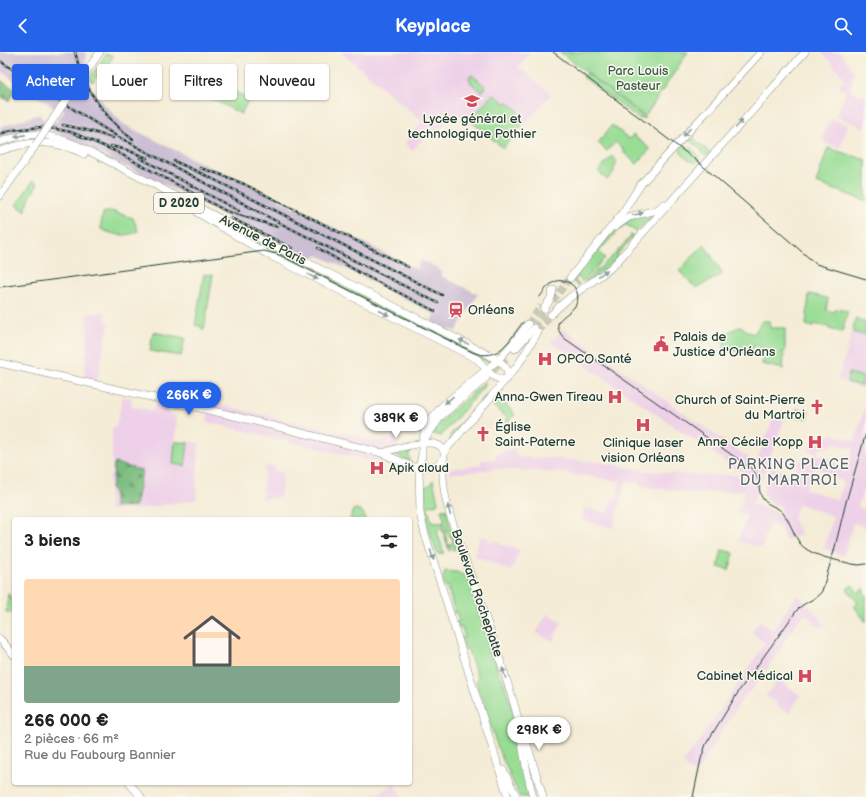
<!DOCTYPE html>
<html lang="fr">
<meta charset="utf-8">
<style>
:root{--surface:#fff;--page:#f2f2f2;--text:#222;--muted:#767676;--line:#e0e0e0;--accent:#2563eb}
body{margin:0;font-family:"Balsamiq Sans",sans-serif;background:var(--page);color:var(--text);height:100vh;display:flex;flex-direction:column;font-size:15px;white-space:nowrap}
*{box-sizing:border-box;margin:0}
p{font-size:13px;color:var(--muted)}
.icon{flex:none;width:22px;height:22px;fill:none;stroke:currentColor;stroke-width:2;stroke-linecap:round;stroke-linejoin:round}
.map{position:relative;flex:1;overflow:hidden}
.sheet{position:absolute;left:12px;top:465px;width:400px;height:268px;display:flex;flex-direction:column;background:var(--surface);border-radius:4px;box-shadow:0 1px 3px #0004}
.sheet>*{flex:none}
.hud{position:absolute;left:12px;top:12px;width:400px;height:36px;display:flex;gap:8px}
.price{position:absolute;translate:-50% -34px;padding:0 9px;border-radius:14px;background:#fff;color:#222;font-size:13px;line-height:26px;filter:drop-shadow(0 1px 2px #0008)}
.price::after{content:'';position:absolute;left:50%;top:24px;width:12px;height:9px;margin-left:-6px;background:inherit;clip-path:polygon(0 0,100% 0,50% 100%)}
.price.on{background:var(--accent);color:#fff}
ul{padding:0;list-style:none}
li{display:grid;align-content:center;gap:8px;height:212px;padding:0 12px}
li+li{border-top:1px solid var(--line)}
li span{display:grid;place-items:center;height:124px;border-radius:4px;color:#555}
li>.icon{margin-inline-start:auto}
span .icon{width:72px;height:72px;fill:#fffc;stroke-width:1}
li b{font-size:17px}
h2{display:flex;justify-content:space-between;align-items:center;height:48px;padding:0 12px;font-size:17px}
.chip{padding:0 14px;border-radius:4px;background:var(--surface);box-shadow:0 1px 3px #0004;font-size:14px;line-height:36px}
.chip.on{background:var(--accent);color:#fff}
header{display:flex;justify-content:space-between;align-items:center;height:52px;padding:0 12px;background:var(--accent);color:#fff;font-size:18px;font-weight:700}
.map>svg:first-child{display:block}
</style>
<header><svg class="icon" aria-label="back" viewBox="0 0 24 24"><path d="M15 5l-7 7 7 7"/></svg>Keyplace<svg class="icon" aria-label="search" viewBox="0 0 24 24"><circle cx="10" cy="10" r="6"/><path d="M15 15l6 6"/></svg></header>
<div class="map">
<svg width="866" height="745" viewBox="0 0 866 745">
<defs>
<pattern id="forest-firs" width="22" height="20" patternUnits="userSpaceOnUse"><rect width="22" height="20" fill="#7abc7e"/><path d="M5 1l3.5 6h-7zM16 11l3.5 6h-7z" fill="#639a68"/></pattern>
</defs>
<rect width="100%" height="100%" fill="#fbf7ec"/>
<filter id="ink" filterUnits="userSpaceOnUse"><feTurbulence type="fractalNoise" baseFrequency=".025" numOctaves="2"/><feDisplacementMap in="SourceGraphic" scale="8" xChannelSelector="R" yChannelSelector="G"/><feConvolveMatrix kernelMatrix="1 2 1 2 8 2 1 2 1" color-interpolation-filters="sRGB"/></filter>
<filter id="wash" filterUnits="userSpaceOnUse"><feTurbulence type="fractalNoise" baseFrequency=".012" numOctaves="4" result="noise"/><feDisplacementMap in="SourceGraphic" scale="16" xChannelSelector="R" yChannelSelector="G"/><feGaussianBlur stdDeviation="0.9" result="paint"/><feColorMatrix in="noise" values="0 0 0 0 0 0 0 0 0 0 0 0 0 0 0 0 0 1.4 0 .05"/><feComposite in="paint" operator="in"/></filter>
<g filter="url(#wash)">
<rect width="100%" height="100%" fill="#f4ecd6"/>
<g fill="#eed0e8" fill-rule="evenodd">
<path d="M341,0H531L518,16L521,18L522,17L551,42L503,96L471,70L470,72L462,65L451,64L441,76L445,80L441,85L436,81L431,87L426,83L412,99L405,91L422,69Z"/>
<path d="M822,0H840L854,20L850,39L866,45V77L836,64L847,38L839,36L844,26Z"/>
<path d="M832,67L848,73L840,96L824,91L825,88L823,87L825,79Z"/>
<path d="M106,260L105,270L109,271L97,330L84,327L88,287L87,262Z"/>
<path d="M563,277L756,411L776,359L786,363L752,452L779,462L782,455L768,449L764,444L763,439L771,415L794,423L800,408L811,412L815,401L808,398L812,389L833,382L855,389L866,352V441L862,440L858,455L866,458V476L853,471L844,504L824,497L833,464L799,452L793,466L801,483L786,488L779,474L770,471L761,496L738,489L747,464L737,460L753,419L748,425L551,290ZM836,392L853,397L846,420L829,406L817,402L819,397ZM814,415L822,418L834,426L843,430L838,448L805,437Z"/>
<path d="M852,280L866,284V315L863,324L866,325V328L863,337L838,328Z"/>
<path d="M123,344L132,346L131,354L154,359L156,351L169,354L168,362L176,364L175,369L177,370L174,388L199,391L196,446L194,448L139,457L109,458V424L112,423V375H116Z"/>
<path d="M207,350L380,390L391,386L392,382L399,383L393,414L207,370L208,361L206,354Z"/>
<path d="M514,396L517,405L545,406L600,410L640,418L692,423H733L748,425V428L744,439L688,440L641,434L638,431L626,429L613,476L581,468L584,456L608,461L611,447L613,448L614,444L617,445L620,429L565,421L498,417L449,422L450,417L481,413V408H496V403Z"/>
<path d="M265,414L275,415V419L283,420L280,445L262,447Z"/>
<path d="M480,484L489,486L488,489L493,490L494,488L500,490V492L520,498L511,519L475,504Z"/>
<path d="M796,544H800L825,572L819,576L806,562L798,569L785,588L781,597L751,638L744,644L696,721L688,717L683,710L703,684L765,591L752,580L760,569L773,578Z"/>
<path d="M547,562L562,570L553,589L536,581Z"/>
<path d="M777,627L800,643L791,659L789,660L778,655L776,651L766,644L775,632L774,631Z"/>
<path d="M394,732L402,745L375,744Z"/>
</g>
<path fill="#ccbed4" d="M0,0H85L86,5L85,12L82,15L86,27L106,54L123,72L215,118L216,117L248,132L416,217L421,208L438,216L442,221L441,224L478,242L456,279L442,275L431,271L434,262L335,211L317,203L315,206L313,205L306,206L185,143L51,78L22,79L0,86V75L40,62L42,66L47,70H56L64,59L62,55L55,56L0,19Z"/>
<g fill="#99dd95" stroke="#5c8d64">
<path d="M560,0H688L646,63L644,64Z"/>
<path d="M106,2L113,4L101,26L96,24L93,30L91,29L90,26Z"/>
<path d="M127,15L138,19L146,26L138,43L134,41L140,29L141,23L125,16Z"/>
<path d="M198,21L249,47L241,62L191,36Z"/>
<path d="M586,21L645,66L639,67L583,25Z"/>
<path d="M472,23L486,35L482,40L471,31L469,25Z"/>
<path d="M143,39H151L158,41L154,49L141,43Z"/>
<path d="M493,42L505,51L508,50L519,59L513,66L522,74L503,96L470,68Z"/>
<path d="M612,73L629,87L633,83L650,97L637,112L623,100L624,98L616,90L607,99L598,91Z"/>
<path d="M690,83L710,101L708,104L704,103L700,97L689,88Z"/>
<path d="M683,94C690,94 696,99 699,106L697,110C690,111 683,105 680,98Z"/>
<path d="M828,96L866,108V149L816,131Z"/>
<path d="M612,104L617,109L615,111L617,112L614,116V120L607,128L598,119Z"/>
<path d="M33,129L38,132L31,143L25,159L16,153Z"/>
<path d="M111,159L133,166L138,179C126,186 113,183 101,177V171L103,161Z"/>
<path d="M656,161L651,170L648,168L636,180L627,173L622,174L600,198L599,200L605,206L582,230L580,226L577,225L575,228L579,233L578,234L572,229C584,214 608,180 623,170C633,164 644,163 656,161Z"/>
<path d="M631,182L634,184L617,203L616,207L587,231L585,229L614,203L631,184Z"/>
<path d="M258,189H260L491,308L490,309L488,310L424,279L256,193Z"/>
<path d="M704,192L723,222L696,236L680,220V218Z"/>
<path d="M204,222L213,223L204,278L202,277V275L195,273Z"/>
<path d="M809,242L827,246L828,248L826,258L835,260L836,257L847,259V263L842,280L829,277V275L814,272L813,275L806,273Z"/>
<path d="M856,266L865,270V283L852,280Z"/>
<path d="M762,269H770V276H785V300H782V302L784,303L783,317L762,312L764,300H761L760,294L755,293L751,302L725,297L724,295V282L741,274L748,280L754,282Z"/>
<path d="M153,280L185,286L181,304L150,299Z"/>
<path d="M849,321L863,325L861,334L847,330Z"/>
<path d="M485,330L486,332L441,384L433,382L446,364Z"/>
<path d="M487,342L488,343L450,385L452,381Z"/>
<path d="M500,346L515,362L509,369L511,371L508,374L505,369L507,366L493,354Z"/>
<path d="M796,357L809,359L807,366L795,365Z"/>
<path d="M175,390L188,391L185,414L173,412Z"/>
<path d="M412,395L411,400L408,403L410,406V411L397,403L398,398Z"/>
<path d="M433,428L438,450L437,452L425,455V435L430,433Z"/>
<path d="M356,457C361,458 365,461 365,467H350L353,458Z"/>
<path d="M428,457L432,471L442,470L450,499H449L442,477L437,479L444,501L439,502L437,501L429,479L425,458Z"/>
<path d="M446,457L456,497L452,498L450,492L453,490L452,485H450L446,479L447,478L443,469H445L441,458Z"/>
<path d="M722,498L734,501L729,518L718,515Z"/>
<path d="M445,519L457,520L469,526L480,554L477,555L487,585L490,586L493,594L491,595L499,623L502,625L518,675L530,745H520L499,699L484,654L486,652L484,647L481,646L476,630L478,626L468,598L465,597L461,585L465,586L462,576H458L456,570L459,569L456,560L453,561L454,558L449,540L446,538L451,537L449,534L445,536L443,526Z"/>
<path d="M852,533L858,541L864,536L865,538L863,540L865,542H866V570L854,554L858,551L847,537Z"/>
<path d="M8,542H9V546H14V560H6Z"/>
</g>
<g fill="url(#forest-firs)" stroke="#4c7c59">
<path d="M0,28L18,39L17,42H12L9,49L0,44Z"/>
<path d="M115,411L140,418L142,420L135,454L115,455L114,452V440L111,437L113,426L114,413Z"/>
</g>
</g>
<g filter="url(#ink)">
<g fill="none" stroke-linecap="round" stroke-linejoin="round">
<g stroke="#c9c9b6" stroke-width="7" stroke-dasharray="7 3.5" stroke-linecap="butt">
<path d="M553,249L570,226"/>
<path d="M528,272L541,254"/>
<path d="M534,276L546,259"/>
<path d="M538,280L551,263"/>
<path d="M486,326L507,305"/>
</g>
<g stroke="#8a9485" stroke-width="8">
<g id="major">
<path d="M91,13L100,0"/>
<path d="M71,42L80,29"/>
<path d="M52,69L61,55"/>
<path d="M0,90C32,78 48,81 79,94L258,186L354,234L485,301C495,307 512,313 507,327"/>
<path d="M0,99C31,88 54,87 84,102"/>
<path d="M0,144L35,94"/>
<path d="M198,161L267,202L477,307C485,315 494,331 507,327"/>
<path d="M615,175L629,165L657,158L664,152"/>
<path d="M570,226L621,163L641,132L761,0"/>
<path d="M544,257L551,246L553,238"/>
<path d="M551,263C569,242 594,231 614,213L805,0"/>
<path d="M515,297L534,276"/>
<path d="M0,311L226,362L382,401L413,415L435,414L439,412L443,408"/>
<path d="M422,391L442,363L486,326"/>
<path d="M444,400L518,313L538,280"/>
<path d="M382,401C395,397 431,385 441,395C446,399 444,404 443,409C442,426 445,447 450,463C471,528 497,592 516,659C520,676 522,692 525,709C527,721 530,733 533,745"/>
<path d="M0,587L14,603"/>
<path d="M525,685L543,745"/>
<path d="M503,718L517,745"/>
<path d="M129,731L141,745"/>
<path d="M508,745L424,479L420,461L419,416L422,403V392L425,377L431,367L442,354L498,308L514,290L528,272"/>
</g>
</g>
<use href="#major" stroke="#fff" stroke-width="7"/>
<g stroke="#1f3d34" stroke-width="1">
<path d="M553,0L697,109L816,212L866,227"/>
<path d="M0,235L264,199L280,203L472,300C499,311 509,288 523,270"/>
<path d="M539,246C543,241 546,235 551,232C555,229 559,228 563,229C575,230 582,244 575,254C567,265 548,268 564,286L752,417C763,429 756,437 763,447C768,454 777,454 783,461C790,469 793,481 799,490C808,504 837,508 852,512L859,513L866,512"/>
<path d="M693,745L701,707L706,692L739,639L797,558C804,550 816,548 822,539L834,499L846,450L866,381"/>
</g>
<g stroke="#1f3d34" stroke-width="2.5">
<g id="rail">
<path d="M75,0C83,37 104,65 133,88"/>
<path d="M0,9L73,57L115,83L276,169L438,251"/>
<path d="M63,73L86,78L113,86"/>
<path d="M0,82L12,78L42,75L56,77L71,80L115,99L226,159L278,175"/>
<path d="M111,94L127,98L147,106"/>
<path d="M140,106L239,159"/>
<path d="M174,109L209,125L442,243"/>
<path d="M200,116L219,122L244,132L408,215"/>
<path d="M231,166L292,196"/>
<path d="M318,196L360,221L435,259"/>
</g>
</g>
<use href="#rail" stroke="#fbf7ec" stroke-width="1" stroke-dasharray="3" stroke-linecap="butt"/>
<g stroke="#8a9485" stroke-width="8" stroke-linecap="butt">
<g id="major-bridge">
<path d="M80,29L91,13"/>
<path d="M61,55L71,42"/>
<path d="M35,94L52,69"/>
</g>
</g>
<use href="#major-bridge" stroke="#fff" stroke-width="7"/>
</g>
<defs><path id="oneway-solid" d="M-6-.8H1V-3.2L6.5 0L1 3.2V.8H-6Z"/></defs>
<g fill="#8f9e9a">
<use href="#oneway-solid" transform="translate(739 72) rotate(-48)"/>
<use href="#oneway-solid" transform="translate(687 80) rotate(132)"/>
<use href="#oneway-solid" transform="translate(20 84) rotate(167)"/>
<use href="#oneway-solid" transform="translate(638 162) rotate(-15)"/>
<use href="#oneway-solid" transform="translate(603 221) rotate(-36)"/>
<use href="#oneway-solid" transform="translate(313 225) rotate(27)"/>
<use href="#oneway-solid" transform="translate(384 261) rotate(27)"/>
<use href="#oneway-solid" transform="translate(464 290) rotate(-154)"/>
<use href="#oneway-solid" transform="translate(449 348) rotate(140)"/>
<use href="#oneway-solid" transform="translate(449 458) rotate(-104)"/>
<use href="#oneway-solid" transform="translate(432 503) rotate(72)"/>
<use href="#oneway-solid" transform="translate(504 621) rotate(-108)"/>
</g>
</g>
<defs>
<g id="school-bare" transform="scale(1.2)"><path d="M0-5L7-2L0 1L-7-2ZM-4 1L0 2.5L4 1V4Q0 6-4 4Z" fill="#d1495b" stroke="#fbf7ec" stroke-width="2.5" paint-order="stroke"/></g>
<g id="station-bare" transform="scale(1.2)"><path d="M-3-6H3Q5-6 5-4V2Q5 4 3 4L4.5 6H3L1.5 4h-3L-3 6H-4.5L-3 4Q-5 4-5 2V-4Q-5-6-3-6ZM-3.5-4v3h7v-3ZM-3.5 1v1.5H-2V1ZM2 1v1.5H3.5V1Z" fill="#d1495b" stroke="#fbf7ec" stroke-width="2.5" paint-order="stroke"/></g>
<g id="civic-bare" transform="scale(1.2)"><path d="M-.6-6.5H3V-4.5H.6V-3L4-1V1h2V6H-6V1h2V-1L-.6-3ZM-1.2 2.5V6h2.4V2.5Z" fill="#d1495b" stroke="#fbf7ec" stroke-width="2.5" paint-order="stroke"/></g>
<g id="hospital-bare" transform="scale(1.2)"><path d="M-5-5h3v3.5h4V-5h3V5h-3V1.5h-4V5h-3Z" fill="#d1495b" stroke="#fbf7ec" stroke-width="2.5" paint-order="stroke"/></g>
<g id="church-bare" transform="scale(1.2)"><path d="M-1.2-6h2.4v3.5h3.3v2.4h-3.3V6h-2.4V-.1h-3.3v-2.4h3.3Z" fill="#d1495b" stroke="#fbf7ec" stroke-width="2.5" paint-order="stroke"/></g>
</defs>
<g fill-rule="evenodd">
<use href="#school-bare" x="472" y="49"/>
<use href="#station-bare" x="456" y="258"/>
<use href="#civic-bare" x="661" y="292"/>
<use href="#hospital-bare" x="545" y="307"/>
<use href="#hospital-bare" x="615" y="345"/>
<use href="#church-bare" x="817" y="355"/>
<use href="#hospital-bare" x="643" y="373"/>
<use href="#church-bare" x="483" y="382"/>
<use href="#hospital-bare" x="815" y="390"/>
<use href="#hospital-bare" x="377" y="416"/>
<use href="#hospital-bare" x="805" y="624"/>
</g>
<g text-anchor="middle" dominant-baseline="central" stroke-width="3" stroke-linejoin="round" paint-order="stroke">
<rect fill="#fbf7ec" stroke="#61756b" stroke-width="1" x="154" y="141" width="50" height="20" rx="3"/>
<g font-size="12" font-weight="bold" fill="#1f3d34">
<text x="179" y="151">D 2020</text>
</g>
<g font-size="13" fill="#375d47" stroke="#fbf7ec">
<text x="638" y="19">Parc Louis<tspan x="638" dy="15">Pasteur</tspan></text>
</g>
<g font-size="13" fill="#1f3d34" stroke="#fbf7ec" text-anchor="start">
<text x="472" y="67" text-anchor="middle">Lycée général et<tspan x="472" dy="15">technologique Pothier</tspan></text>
<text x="468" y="258">Orléans</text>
<text x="673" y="285">Palais de<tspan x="673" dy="15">Justice d'Orléans</tspan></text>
<text x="557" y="307">OPCO Santé</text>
<text x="603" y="345" text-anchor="end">Anna-Gwen Tireau</text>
<text x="805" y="348" text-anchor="end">Church of Saint-Pierre<tspan x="805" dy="15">du Martroi</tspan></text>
<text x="495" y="375">Église<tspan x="495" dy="15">Saint-Paterne</tspan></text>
<text x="803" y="390" text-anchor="end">Anne Cécile Kopp</text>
<text x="643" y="391" text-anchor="middle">Clinique laser<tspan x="643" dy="15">vision Orléans</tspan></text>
<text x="389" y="416">Apik cloud</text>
<text x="793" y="624" text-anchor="end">Cabinet Médical</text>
</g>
<g font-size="13" fill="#1f3d34" stroke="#fbf7ec">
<text transform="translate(263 188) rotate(27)">Avenue de Paris</text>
<text transform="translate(477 541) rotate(71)">Boulevard Rocheplatte</text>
</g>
<g font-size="14" letter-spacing="1" fill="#586674" stroke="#fbf7ec">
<text x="789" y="412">PARKING PLACE<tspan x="789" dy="16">DU MARTROI</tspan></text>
</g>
</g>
</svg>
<b class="price on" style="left:189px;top:364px">266K €</b>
<b class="price" style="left:396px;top:387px">389K €</b>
<b class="price" style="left:539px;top:699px">298K €</b>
<div class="hud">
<a class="chip on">Acheter</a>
<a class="chip">Louer</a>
<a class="chip">Filtres</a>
<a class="chip">Nouveau</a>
</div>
<section class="sheet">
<h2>3 biens<svg class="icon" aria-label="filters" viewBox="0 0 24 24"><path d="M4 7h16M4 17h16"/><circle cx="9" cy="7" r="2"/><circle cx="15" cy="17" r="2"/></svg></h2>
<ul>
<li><span style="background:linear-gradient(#ffd9b3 70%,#7fa58c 0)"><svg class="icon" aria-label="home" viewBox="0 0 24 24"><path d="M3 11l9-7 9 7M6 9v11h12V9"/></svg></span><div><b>266 000 €</b><p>2 pièces · 66 m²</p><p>Rue du Faubourg Bannier</p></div></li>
</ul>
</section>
</div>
